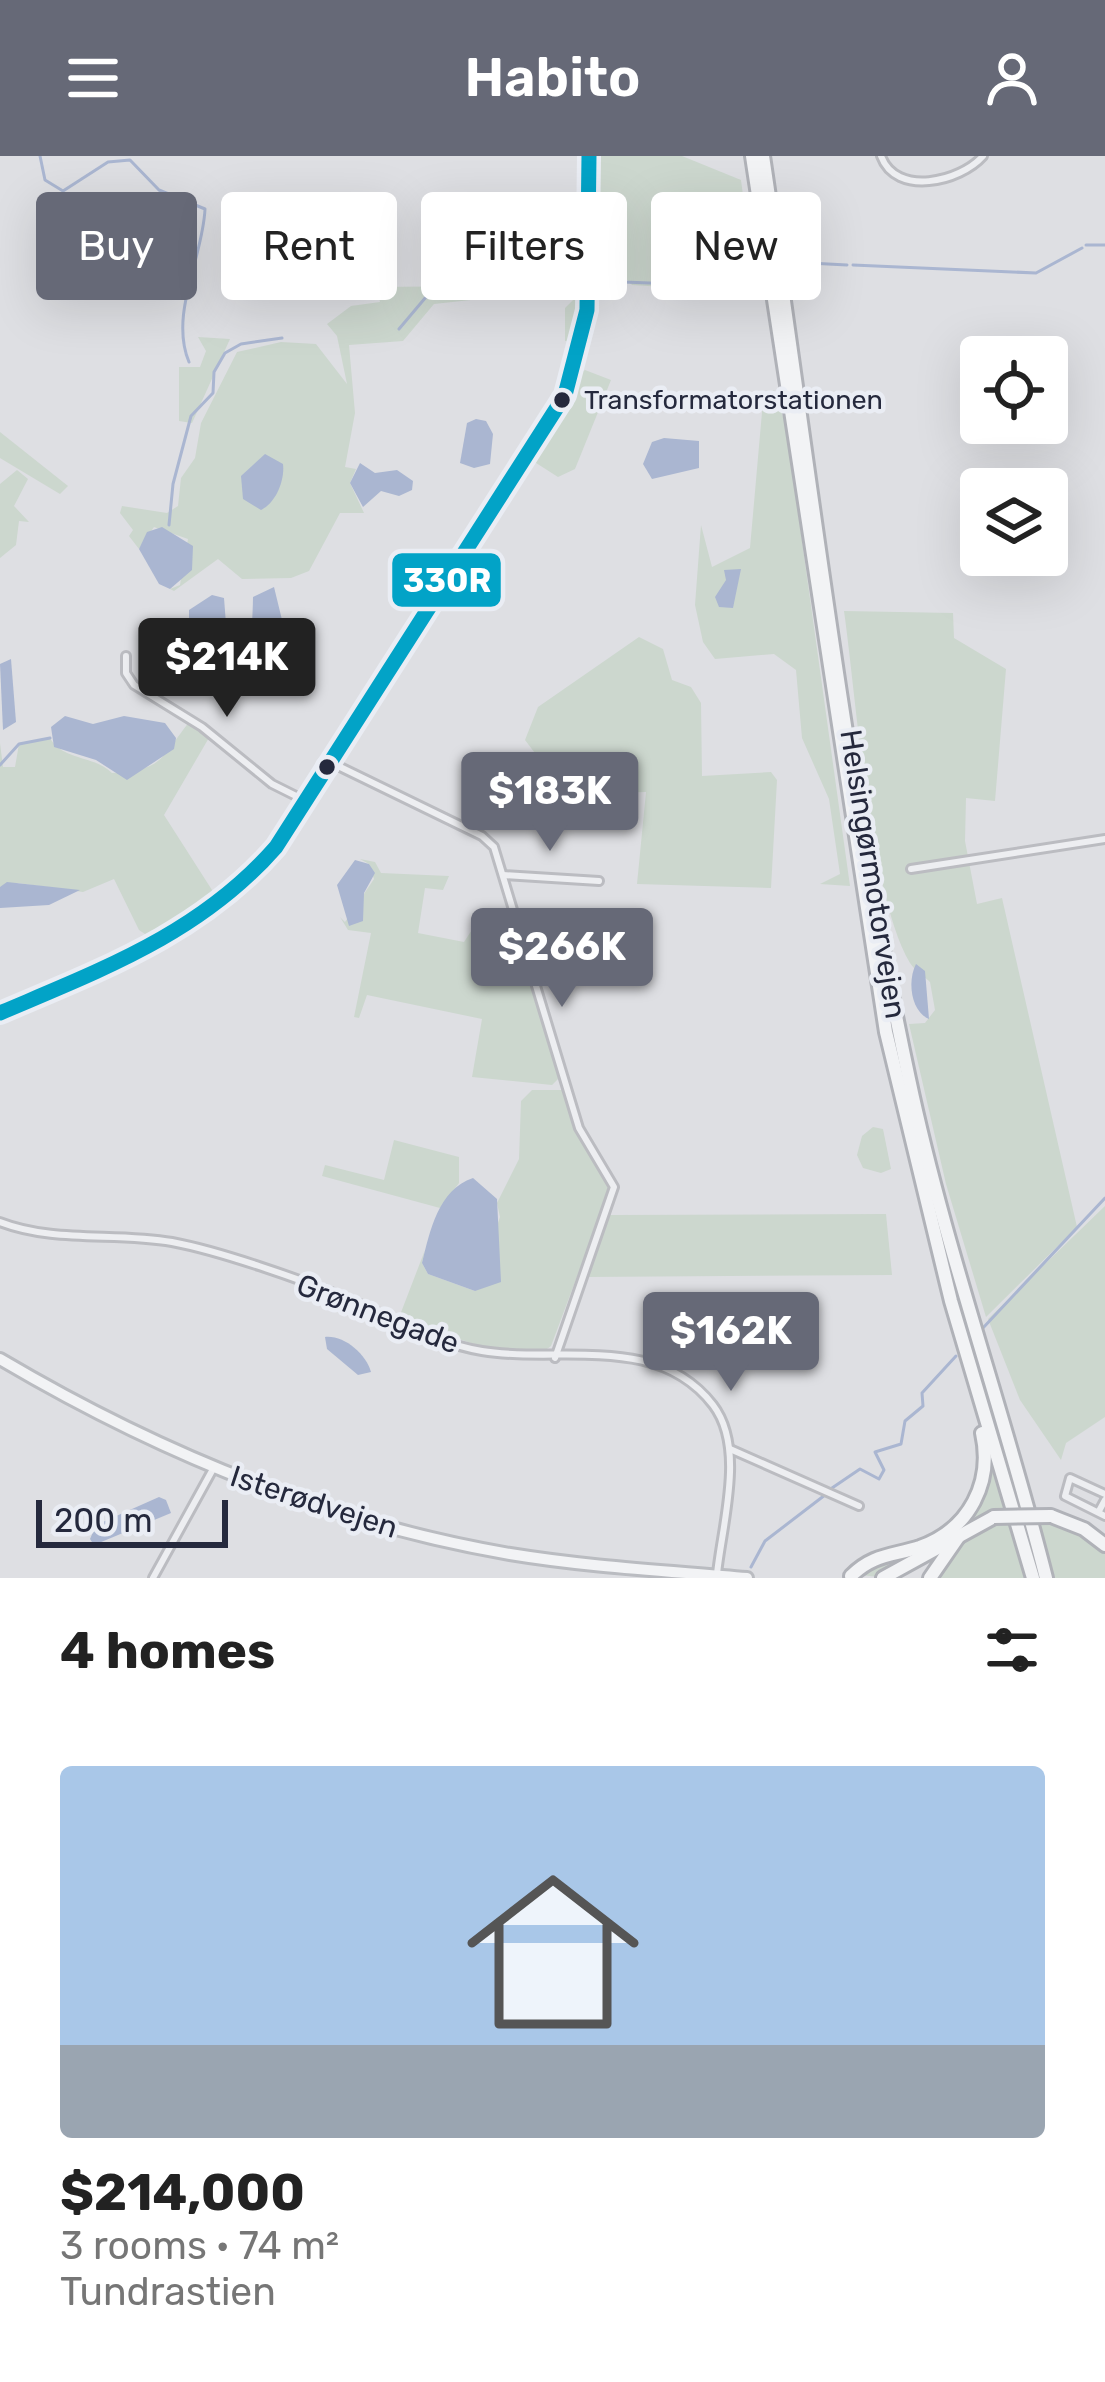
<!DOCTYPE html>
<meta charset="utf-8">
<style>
:root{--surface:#fff;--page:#f2f2f2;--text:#222;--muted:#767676;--line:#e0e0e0;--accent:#666977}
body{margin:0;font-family:Rubik,sans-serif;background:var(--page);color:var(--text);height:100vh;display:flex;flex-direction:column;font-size:45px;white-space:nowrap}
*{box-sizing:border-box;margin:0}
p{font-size:39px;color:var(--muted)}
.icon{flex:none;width:66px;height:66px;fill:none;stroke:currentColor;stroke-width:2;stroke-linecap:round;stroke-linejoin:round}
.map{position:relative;height:1422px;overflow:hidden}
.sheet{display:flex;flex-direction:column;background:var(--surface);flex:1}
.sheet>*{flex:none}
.top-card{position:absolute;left:36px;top:36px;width:1035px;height:108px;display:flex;gap:24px}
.buttons{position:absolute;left:960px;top:180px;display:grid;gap:24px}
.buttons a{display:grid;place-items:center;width:108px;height:108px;border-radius:12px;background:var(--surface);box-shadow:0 12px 48px #0002;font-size:60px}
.scale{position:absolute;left:36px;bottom:30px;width:192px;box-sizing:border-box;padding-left:12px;border:6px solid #25293d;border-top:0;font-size:33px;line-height:42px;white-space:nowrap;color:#25293d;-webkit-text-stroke:9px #eaedf4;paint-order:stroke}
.price{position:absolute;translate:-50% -102px;padding:0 27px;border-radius:12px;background:var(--accent);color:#fff;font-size:39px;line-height:78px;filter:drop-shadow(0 3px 6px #0008)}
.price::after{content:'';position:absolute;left:50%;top:72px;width:36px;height:27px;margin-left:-18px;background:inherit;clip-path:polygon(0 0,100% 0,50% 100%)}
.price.selected{background:#222;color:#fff}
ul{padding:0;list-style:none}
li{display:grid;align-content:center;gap:24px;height:636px;padding:0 60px}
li+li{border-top:3px solid var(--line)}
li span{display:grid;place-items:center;height:372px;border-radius:12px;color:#555}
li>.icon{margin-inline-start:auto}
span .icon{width:216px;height:216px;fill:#fffc;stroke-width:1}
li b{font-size:51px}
h2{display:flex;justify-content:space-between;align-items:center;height:144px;padding:0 60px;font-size:51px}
.chip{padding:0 42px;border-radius:12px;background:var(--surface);box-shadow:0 12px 48px #0002;font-size:42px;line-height:108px}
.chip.selected{background:var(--accent);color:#fff}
header{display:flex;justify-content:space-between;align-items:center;height:156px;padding:0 60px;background:var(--accent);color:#fff;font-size:54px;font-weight:600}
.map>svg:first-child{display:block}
</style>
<header><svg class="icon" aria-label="menu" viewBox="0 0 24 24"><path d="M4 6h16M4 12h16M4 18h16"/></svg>Habito<svg class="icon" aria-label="person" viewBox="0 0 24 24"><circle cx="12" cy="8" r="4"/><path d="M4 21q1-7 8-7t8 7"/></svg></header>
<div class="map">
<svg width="1105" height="1422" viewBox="0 0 1105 1422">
<rect width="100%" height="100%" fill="#dedfe3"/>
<g fill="#ccd7ce">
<path d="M601,0H682L741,24L756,137L632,129C588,84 590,60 601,0Z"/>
<path d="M582,129L574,186L565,185V152L575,142L572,133L434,148L403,185L349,189L355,257L345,311L356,313L350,327L364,357H340L309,415L291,422L242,423L218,403L174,435L170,433L180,429L188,383L154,371L139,393L129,380L133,374L120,357L122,350L167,357L178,350L181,322L195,302L201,267L237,196L281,186L316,188L347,228L337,180L327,168L351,150L380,146L376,131Z"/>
<path d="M198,181L230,183L192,267L179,265V211H200L206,195Z"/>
<path d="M585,214L611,224L575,313L558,321L533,305L578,218Z"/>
<path d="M774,234L786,270L850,730L820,728L840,718L829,643L802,582L796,514L774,498L715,503L703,486L695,449L701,369L712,411L750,392L763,245Z"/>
<path d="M0,276L68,330L60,338L0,302Z"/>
<path d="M17,314L28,323L14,350L29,366L19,365L16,389L0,402V328Z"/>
<path d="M844,455L953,457L954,482L1006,513L995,645L966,642L965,685L977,748L1002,742L1077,1071L986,1161L946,1028L909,868L925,867L935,854L930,826C924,820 915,815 910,807C870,740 856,539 844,455Z"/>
<path d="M639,481L663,493L672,524L691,531L701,547L702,620L771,616L777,624L771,732L637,728L646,636L566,638L525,584L538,551Z"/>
<path d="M190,565L210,580L164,659L219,745L154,784L139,774L114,723L83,736L18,727L0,731V587L3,611H15L19,588L50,582C63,605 94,599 112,617C165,614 161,601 190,565Z"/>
<path d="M360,703L375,706L381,717L449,720L443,734L425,732L418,777L464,786L481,760L494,765L487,797L523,795L559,922L552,929L472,921L482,863L367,839L359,862L354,861L371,777L348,774L340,761L345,766L374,723L369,708Z"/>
<path d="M532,934H563L582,987L611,1030L551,1190C526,1214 429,1173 400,1159L425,1094L422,1107L428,1118L475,1135L500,1061L497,1047L519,1003L521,945Z"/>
<path d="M873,971L883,973L891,1013L881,1017L863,1012L857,999L862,980Z"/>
<path d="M394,984L459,1001V1027L440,1052L322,1020L325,1009L384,1024Z"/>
<path d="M1105,1050V1261L1066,1287L1061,1304L1020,1244L988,1163Z"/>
<path d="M886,1058L892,1119L586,1121L610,1059Z"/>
<path d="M986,1280L1009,1352L966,1367L878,1421L861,1419L873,1405L922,1393L982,1342L989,1321Z"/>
<path d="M1012,1362L1027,1422H937L964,1380Z"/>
<path d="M1038,1362L1069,1370L1105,1394V1422H1055Z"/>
</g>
<g fill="#aab6d1">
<path d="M476,263L486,265L493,278L490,308L474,312L460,307L467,267Z"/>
<path d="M664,282L699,285V312L652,323L643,308L652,286Z"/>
<path d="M265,298L283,308C285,324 276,347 261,354L243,343L241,320Z"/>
<path d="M360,307L375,317L397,314L413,325L412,334L399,340L381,335L363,351L350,327Z"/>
<path d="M162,371L193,390L192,414L170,433L159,428L139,393L147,376Z"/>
<path d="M741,413L733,452L719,451L715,441L726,424L724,414Z"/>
<path d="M274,431L283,468L278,499L266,518C247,499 253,466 253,441Z"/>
<path d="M212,439L224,442L226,468L215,482H202L189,464V454Z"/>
<path d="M11,503L16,566L3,574L0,508Z"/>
<path d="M65,560L93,568L124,560L165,567L176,582L174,593L127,624L96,604L54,591L51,571Z"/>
<path d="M355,704L369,708L375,717L364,737L363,765L349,770L337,729Z"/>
<path d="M7,726L80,734L49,749L0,752V731Z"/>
<path d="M559,782L582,785L594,800L592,807L580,809L559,792Z"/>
<path d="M916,808L925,815L929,863C911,856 907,825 916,808Z"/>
<path d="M473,1022L497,1043L501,1126L475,1135L428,1118L422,1107C430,1075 438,1034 473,1022Z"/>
<path d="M325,1181C344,1179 366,1198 371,1216L358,1219L327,1193Z"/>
<path d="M159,1341L166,1344L171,1357L94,1389L90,1383L96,1369Z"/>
</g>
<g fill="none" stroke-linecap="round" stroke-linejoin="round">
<g stroke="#aab6d1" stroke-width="3">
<path d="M40,0L45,24L63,35L108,6L130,4L159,34L205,53C203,102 169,158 189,206"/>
<path d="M1086,89H1105"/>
<path d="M853,109L1036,117L1082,92"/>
<path d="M794,113L809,107L847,109"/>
<path d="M623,126L757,131"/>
<path d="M399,173L426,141L437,137L476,141L578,131"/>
<path d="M169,369L173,328L191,260L213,237L214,216L225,197L241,188L282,182"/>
<path d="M0,609L19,588L50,582"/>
<path d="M982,1173L1105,1042"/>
<path d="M832,1332L860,1313L879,1323L884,1314L875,1296L901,1288L905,1265L923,1250L922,1237L956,1200"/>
<path d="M751,1411L765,1385L825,1339"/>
</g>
<g stroke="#bbbcc1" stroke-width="12">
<g id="minor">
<path d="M881,0C896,41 960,26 983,0"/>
<path d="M126,500V517L134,529L202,571L272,628L306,645"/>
<path d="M332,607L482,680L494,691L579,972L614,1031L555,1202"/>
<path d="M911,713L1105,683"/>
<path d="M503,719L599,725"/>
<path d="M0,1066C54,1087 116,1076 172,1086C220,1095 300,1123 346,1142C392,1161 433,1187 482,1195C559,1208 657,1176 713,1249C746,1292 722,1368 717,1418"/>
<path d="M730,1293L859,1350"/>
<path d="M1105,1338L1070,1322L1065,1340L1105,1360"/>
<path d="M1099,1355L1105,1344"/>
<path d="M153,1422L213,1313"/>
</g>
</g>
<g stroke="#bbbcc1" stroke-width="14">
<path id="tertiary" d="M0,857C101,812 206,783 276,691L565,239L587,154L589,0"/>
</g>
<g stroke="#babcc1" stroke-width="16">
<path id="primary" d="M0,1203C159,1297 328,1367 510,1398C589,1411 668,1415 747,1422"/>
</g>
<g stroke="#b0b2b8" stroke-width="18">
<g id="motorway">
<path d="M752,0L886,876L951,1145L1033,1422"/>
<path d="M763,0C809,307 844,619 909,923C945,1093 1004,1255 1046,1422"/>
<path d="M1051,1360L1084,1373L1105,1389"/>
<path d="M851,1420C873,1398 892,1400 920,1391C970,1373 993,1326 982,1277"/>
<path d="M883,1422L994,1361"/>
<path d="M930,1422L959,1380"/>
</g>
</g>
<use href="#minor" stroke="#edeef1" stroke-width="6"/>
<use href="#tertiary" stroke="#edeef1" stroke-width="8"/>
<use href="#primary" stroke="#f2f3f5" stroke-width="10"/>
<use href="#motorway" stroke="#f2f3f5" stroke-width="12"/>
<g stroke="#b0b2b8" stroke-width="18" stroke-linecap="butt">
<path id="motorway-bridge" d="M994,1361L1051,1360"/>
</g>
<use href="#motorway-bridge" stroke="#f2f3f5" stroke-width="12"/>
<g stroke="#eaedf4" stroke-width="24">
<path id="bus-1" d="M0,857C103,813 201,777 276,691L565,239L587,154L589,0"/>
</g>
<use href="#bus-1" stroke="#02a3c7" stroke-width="15"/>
</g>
<g fill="#25293d" stroke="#eaedf4" stroke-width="4.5">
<circle cx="562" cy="244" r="10"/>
<circle cx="327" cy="611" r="10"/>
</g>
<g text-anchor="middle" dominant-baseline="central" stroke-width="9" stroke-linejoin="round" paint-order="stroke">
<g font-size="27" fill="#25293d" stroke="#eaedf4" text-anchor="start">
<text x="584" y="244">Transformatorstationen</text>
</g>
<g font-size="30" fill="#25293d" stroke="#eaedf4">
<text transform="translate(873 718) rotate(81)">Helsingørmotorvejen</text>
<text transform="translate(378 1158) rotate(21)">Grønnegade</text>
<text transform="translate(314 1346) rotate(18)">Isterødvejen</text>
</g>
</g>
<rect stroke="#eaedf4" stroke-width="4.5" x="390" y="395" width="113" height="58" rx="12" fill="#02a3c7"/>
<g font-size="33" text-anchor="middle" font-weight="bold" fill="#fff">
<text x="447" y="436">330R</text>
</g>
</svg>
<div class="buttons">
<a><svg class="icon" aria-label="locate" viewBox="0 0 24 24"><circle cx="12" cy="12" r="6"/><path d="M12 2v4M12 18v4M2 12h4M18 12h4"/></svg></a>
<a><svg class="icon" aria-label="layers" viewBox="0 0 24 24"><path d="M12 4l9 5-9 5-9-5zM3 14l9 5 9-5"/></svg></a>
</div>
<div class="scale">200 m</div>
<b class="price selected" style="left:227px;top:564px">$214K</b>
<b class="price" style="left:550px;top:698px">$183K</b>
<b class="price" style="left:562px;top:854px">$266K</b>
<b class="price" style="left:731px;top:1238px">$162K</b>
<div class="top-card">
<a class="chip selected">Buy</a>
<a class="chip">Rent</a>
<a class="chip">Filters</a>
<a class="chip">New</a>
</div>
</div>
<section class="sheet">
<h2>4 homes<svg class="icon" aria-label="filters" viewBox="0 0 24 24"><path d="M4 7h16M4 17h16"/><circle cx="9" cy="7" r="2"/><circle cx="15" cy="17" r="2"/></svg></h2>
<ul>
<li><span style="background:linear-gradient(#a9c7e8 75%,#9aa5b1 0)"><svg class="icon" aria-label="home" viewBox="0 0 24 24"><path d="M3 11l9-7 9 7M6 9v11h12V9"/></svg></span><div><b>$214,000</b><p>3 rooms · 74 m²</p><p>Tundrastien</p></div></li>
</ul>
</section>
